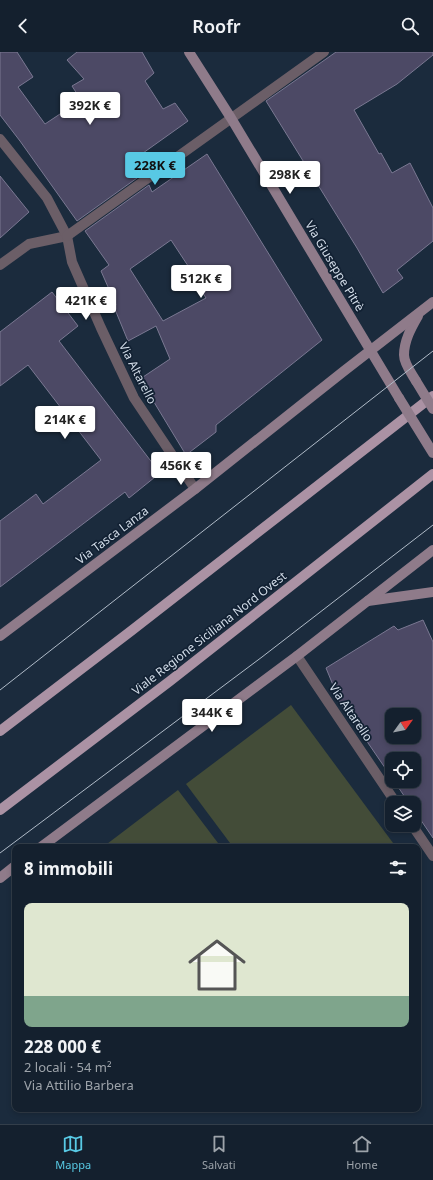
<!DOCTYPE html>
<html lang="it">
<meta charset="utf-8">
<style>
:root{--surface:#14202e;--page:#212d3a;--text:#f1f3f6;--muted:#9da3aa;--line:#333e4a;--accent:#58c9e4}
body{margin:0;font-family:"Noto Sans",sans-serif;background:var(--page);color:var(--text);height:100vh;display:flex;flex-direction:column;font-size:15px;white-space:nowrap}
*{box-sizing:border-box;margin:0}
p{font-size:13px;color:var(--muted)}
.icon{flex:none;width:22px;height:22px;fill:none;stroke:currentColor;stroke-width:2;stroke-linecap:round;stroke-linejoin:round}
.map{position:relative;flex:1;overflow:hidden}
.drawer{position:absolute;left:12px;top:792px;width:409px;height:268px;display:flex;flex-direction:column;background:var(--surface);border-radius:8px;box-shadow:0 2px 6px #0003,0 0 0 1px var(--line)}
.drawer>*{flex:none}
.needle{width:26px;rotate:57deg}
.buttons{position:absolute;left:385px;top:656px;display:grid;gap:8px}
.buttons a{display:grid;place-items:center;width:36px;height:36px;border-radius:8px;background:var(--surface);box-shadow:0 2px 6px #0003,0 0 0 1px var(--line);font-size:20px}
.price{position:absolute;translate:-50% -34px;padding:0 9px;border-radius:4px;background:#fff;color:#222;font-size:13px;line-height:26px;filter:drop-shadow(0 1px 2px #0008)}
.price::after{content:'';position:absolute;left:50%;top:24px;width:12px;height:9px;margin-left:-6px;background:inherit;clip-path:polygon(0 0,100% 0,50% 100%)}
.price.on{background:var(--accent);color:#111}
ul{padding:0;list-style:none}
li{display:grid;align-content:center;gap:8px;height:212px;padding:0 12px}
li+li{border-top:1px solid var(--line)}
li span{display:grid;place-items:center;height:124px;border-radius:8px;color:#555}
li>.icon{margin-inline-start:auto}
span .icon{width:72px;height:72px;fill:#fffc;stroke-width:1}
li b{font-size:17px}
h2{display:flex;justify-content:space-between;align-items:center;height:48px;padding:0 12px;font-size:17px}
header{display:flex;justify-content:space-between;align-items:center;height:52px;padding:0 12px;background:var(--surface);font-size:18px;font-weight:600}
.dock{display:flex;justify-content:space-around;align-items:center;height:56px;border-top:1px solid var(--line);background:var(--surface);font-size:11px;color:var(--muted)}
.dock a{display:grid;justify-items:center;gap:2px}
.dock .on{color:var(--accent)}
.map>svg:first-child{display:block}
</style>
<header><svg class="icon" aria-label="back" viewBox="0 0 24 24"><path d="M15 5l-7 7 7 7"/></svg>Roofr<svg class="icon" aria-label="search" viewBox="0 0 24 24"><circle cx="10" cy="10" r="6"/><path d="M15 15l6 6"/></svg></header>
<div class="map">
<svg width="433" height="1072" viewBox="0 0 433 1072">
<rect width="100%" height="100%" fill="#1b2b3d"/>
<g fill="#434c38">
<path d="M291,653L396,795H233L186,732Z"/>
<path d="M178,738L221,795H103Z"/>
</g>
<g fill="#4c4965" stroke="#7a7892" fill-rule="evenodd">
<path d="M0,0H17L33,25L18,35L45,72L81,48L72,34L84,27L67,8L77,0H142L154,21L145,29L163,57L175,51L188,69L136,106L144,121L77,169L20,89L0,63Z"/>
<path d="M336,0H433V3L397,32L354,58L379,102L381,101L392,121L410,111L433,156V189L397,218L403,226L383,241L357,196L266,49Z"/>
<path d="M207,102L322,288L216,373V380L186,403L140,327L170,307L156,274L128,289L114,255L116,253L101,219L109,213L85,179L149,133L152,140ZM171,188L196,226L194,227L206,246L163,269L130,217Z"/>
<path d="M0,124L29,160L0,186Z"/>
<path d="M52,240L78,274L59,289L160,421L129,446L125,440L0,535V469L36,442L43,452L101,408L28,313L0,334V280Z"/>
<path d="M423,568L433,590V786L414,758V751H409L394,729H414V707H392V726L340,650L326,616L394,574L398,578ZM392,663H414V685H392Z"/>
</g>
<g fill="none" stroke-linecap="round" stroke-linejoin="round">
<path stroke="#6b5e67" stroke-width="10" d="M0,213L29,192L67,184"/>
<g stroke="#6b5e67" stroke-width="10">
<path d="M0,87L47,146L67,184L72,210L101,276L134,346L195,437"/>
<path d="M67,184L324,0"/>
<path d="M297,604L396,751"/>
<path d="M412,773L433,804"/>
</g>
<g stroke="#8f7b8a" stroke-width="10">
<path d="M189,0L231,66L399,346"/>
<path d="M416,329C412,322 404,312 404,303C404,289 411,276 418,264"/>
<path d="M368,549L433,540"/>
<path d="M0,584L195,437L344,319L433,250"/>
<path d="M41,795L297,604L433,498"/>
<path d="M0,826L15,814"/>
</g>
<g stroke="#ab92a4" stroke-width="10">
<path d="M0,679L131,579L433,344"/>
<path d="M0,758L170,629L433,422"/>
</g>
<g stroke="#b0bbc8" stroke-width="1">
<path d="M0,638L433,299"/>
<path d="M0,801L262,605L433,473"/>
</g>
<g stroke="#8f7b8a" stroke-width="10">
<path d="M416,329L433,357"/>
<path d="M399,346L433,401"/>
</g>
</g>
<g text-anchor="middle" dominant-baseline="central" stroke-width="3.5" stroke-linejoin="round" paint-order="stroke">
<g font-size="12" fill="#d3dde9" stroke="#122133">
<text transform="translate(335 214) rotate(59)">Via Giuseppe Pitrè</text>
<text transform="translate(138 321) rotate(63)">Via Altarello</text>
<text transform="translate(112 483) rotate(-37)">Via Tasca Lanza</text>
<text transform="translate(209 581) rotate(-38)">Viale Regione Siciliana Nord Ovest</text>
<text transform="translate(351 660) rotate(56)">Via Altarello</text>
</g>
</g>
</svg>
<div class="buttons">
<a><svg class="needle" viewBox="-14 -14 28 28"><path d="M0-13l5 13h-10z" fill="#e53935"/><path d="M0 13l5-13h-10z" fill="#9da3aa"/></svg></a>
<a><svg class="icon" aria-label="locate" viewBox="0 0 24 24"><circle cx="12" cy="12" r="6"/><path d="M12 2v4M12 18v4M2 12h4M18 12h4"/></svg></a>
<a><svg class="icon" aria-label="layers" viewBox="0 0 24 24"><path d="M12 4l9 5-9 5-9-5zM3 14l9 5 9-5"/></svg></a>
</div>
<b class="price" style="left:90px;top:74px">392K €</b>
<b class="price on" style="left:155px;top:134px">228K €</b>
<b class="price" style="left:290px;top:143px">298K €</b>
<b class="price" style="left:201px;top:247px">512K €</b>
<b class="price" style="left:86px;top:269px">421K €</b>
<b class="price" style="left:65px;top:388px">214K €</b>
<b class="price" style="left:181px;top:434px">456K €</b>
<b class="price" style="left:212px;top:681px">344K €</b>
<section class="drawer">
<h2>8 immobili<svg class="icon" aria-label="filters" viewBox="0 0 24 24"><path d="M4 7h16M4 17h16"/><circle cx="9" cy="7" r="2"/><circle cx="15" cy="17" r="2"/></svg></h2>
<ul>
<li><span style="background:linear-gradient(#dfe7d0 75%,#7fa58c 0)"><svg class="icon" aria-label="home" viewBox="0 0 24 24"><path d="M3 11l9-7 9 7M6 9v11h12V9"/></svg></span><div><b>228 000 €</b><p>2 locali · 54 m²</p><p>Via Attilio Barbera</p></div></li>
</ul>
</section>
</div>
<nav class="dock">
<a class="on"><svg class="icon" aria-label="map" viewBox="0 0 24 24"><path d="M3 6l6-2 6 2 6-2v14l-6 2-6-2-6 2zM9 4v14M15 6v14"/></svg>Mappa</a>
<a><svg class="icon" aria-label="saved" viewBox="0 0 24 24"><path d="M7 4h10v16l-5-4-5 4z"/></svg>Salvati</a>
<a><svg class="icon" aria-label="home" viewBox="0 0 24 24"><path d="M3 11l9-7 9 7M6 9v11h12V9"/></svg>Home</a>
</nav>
